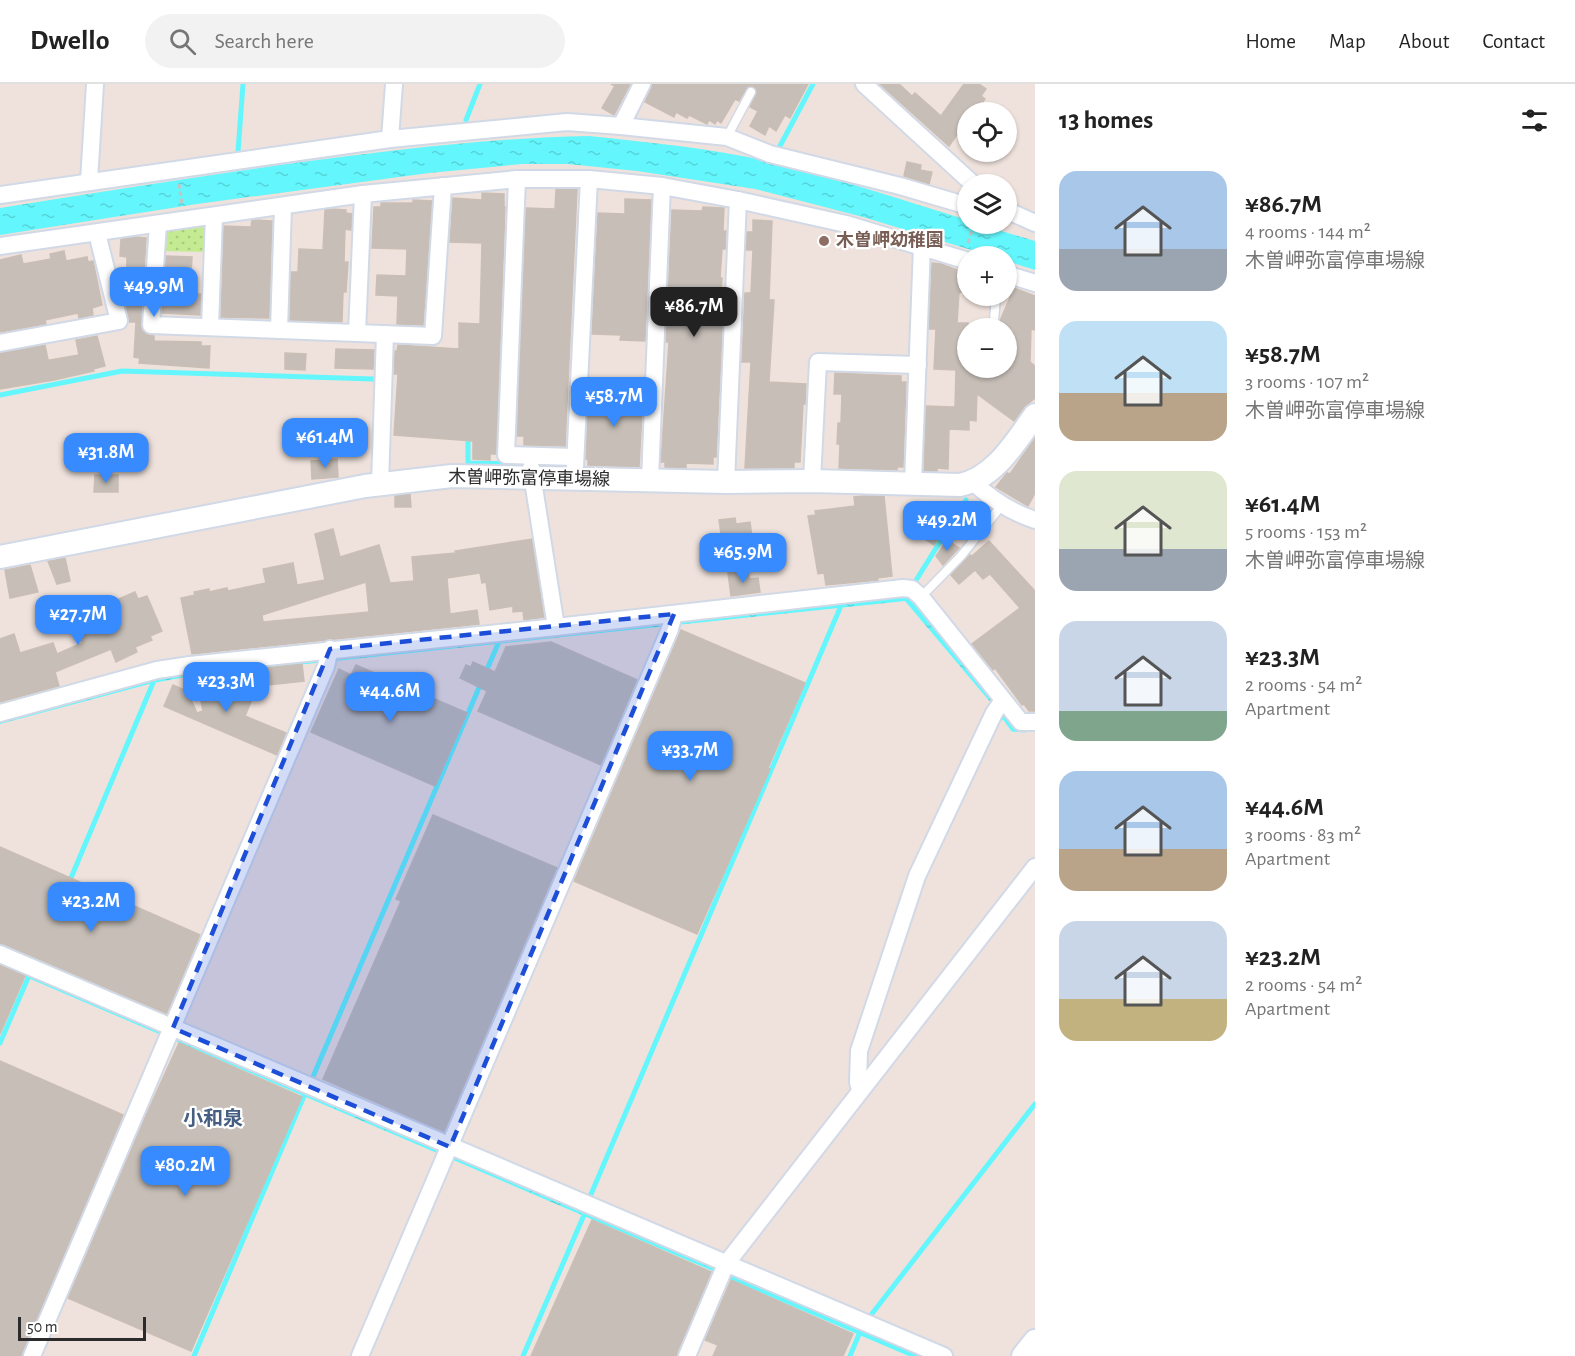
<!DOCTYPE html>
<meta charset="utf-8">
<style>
:root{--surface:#fff;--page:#f2f2f2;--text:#222;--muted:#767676;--line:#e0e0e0;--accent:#388aff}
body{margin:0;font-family:"Alegreya Sans","Noto Sans JP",sans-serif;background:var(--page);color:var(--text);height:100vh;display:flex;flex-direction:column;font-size:22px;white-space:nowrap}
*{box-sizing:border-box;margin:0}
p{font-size:20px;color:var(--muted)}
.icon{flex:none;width:33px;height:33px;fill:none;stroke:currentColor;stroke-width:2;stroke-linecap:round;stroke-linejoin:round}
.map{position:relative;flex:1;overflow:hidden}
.sheet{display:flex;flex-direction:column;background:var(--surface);width:540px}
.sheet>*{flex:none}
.tools{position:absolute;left:957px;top:18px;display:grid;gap:12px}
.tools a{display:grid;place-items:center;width:60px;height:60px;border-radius:50%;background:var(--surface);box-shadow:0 2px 4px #0004;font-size:30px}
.scale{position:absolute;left:18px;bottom:15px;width:128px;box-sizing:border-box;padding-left:6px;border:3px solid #2b2b2b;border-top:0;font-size:16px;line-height:21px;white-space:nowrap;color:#2b2b2b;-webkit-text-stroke:4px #fff;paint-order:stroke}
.price{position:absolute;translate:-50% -51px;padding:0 14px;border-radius:12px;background:var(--accent);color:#fff;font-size:20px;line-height:39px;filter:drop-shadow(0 2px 3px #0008)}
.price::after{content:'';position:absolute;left:50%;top:36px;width:18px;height:14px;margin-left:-9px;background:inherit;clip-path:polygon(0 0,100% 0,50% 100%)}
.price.active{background:#222;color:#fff}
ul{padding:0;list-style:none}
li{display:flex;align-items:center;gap:18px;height:150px;padding:0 24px}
li span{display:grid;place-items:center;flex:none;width:168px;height:120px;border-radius:18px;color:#555}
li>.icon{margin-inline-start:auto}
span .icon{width:72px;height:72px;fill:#fffc;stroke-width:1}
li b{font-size:26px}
h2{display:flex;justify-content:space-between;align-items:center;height:72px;padding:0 24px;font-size:26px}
header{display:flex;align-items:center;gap:36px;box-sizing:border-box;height:84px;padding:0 30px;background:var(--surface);border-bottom:2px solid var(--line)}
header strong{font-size:28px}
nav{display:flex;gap:33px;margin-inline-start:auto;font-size:21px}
.search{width:420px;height:54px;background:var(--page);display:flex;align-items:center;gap:15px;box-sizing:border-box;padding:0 21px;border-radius:33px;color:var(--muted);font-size:22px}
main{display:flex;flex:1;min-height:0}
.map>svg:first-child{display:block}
</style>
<header>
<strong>Dwello</strong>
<div class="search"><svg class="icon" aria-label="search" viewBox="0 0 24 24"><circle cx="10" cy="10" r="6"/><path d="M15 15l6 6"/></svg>Search here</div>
<nav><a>Home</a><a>Map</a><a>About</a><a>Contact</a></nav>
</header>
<main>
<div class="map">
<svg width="1035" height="1272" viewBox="0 0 1035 1272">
<defs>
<pattern id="grass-dots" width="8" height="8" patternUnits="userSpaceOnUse" patternTransform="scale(1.5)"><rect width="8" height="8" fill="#c4eb92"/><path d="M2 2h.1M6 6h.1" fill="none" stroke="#a9ca7e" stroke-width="1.8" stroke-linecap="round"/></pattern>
<pattern id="water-ripples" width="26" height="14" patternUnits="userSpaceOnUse" patternTransform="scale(1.5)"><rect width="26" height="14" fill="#63f6fc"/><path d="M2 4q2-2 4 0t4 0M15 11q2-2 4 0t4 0" fill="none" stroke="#56d3d8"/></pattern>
</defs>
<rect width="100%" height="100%" fill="#efe2dc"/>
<path fill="url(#grass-dots)" d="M204,140L207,142V168L161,167L166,146Z"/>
<g fill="url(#water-ripples)">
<path d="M589,52C654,59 720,65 783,81C846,97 906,117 967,136L968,140H978L1035,157V186L1007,177L1006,172H991L863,133L755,105L637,87L568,80H522L429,89L197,120L0,151V124C98,108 196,93 294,79C393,66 489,54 589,52Z"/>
<path d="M908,511L992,614L991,619L905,517L191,592L153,599L0,640V634L155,594L190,587Z"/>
<path d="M0,878L717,1185L715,1188L0,882Z"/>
</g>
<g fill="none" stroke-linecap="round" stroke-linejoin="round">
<g stroke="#63f6fc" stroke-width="5">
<path d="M466,36L480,0"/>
<path d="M780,62L813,0"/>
<path d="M238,68L243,0"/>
<path d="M0,311L122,287L373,295"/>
<path d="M468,350V379L518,380"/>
<path d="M915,498L966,416"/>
<path d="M485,590L498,560"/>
<path d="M1000,635L1003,631L1013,645L1025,646"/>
<path d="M68,801L153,599"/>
<path d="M0,959L28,894"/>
<path d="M312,995L481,599"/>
<path d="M589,1115L840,524"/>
<path d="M728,1192L915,1272"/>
<path d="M871,1231L1035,1020"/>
<path d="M194,1272L304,1012"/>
<path d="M523,1272L584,1131"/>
<path d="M850,1272L860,1248"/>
</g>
</g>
<g fill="#c6beb7" stroke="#cabeb5" stroke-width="1.5" fill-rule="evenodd">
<path d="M611,0H630L614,31L602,24L615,2Z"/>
<path d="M652,0H808L790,34L785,31L776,47L769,42L765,51L750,42L758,27L750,23L757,8L753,2L747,3L739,17L735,15L721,39L717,36L715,40L709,36L707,40L689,31L687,34L676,28L674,33L645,18Z"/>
<path d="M880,0H899L912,12L915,9L941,32L964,0H979L986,5L981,12L985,15L976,28H968V44L962,52L958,49L949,62Z"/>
<path d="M907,78L921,81L920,86L932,88L929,100L904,92Z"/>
<path d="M556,105H577L565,362L524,361V352H517L526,124L555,125Z"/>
<path d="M482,109L504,110V123H505L496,370H490V376L473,375V357L394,351L398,290H394L395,267H397L398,261L459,265V239L480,240L482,159L450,158L453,114L482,116Z"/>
<path d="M625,115L651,116L645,257L620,256L621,251L592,250L598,129L625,130Z"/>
<path d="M413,116L432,117L423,241L397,240L398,212L376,211L377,191L406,192L407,165L372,164L374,123H381V119H413Z"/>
<path d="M703,123L724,124L723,147H726L725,165H722L720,194H722L721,208H724L716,373H713V380L686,379V384L665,383V378H661L669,258H666L672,126L702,127Z"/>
<path d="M331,125L346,126V129L352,130L351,146L345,145L344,178H348L346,208H343L342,238L290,236L291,188H298L299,165L323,166L325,126Z"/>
<path d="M252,136L272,137L269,234L221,233L224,142L251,143Z"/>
<path d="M753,136L772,137L769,216H774L769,298L806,300L805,320H803L800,378H794V384H745L751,278H742L745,209H751L753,166H746L747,148H753Z"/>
<path d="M134,153L146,154L141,240L142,246L146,250L154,252V257L201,258V262H210L209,284L139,279L140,274L134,273L136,238H129L126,220L127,173L120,172L121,155Z"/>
<path d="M64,167L66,177L87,173L88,178L93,177L102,221L92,224L93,231L79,234L78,229L45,236L46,240L0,248V176L21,171L23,180L51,175L50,170Z"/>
<path d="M166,172L192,173L190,210H201L200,231L162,229Z"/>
<path d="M932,179L941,180L968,190V209L959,208L957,239H968V284H1006V244H997L1014,204L1035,212V246L1031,245L1030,278L1035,282V314L1024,323L1014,337L977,310L976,337L969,336V346L949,345L948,385L937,384V387H924L926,322L955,323L956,286L934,285L936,245H929Z"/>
<path d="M97,252L105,282L93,285L94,287L54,296L0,305V269L45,261L48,276H50L79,271L76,256Z"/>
<path d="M336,265L374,266L373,285L335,284Z"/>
<path d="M285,269L306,270L305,286L285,285Z"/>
<path d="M835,289L901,292V298H906L903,383H897V386L839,384L840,360H837L838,339H841L842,310H834Z"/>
<path d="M589,303L630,306L629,310H643L639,383L588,381V375H586Z"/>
<path d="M1035,354V409L1028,422L996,403L1007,389L1010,390Z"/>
<path d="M337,375L338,393L312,395L311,377Z"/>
<path d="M95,391H118V408H94Z"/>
<path d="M410,410L411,423H395V412Z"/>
<path d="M864,412H884L892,492L877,494L878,496L826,501L824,489L818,490L808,432L816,431L815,427L855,422L854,413Z"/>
<path d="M735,434L736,440L750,438L752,453L722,457L719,436Z"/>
<path d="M931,435L945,443L934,461L920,452Z"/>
<path d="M333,445L340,473L379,461L390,499L414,497L412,473L456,469L455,467L532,455L544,533L524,536L523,527L513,528V522L490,526L486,498L482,499L480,489L447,494L450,530L477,526L479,540L192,570L181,514L195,511L194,508L209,505V508L227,504L228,507L266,499L263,485L293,479L297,501L325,496L315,450ZM366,498L369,528L263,538L262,531Z"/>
<path d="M947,456L959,464L943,481L936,472Z"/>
<path d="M989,457L1035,507V627H1029L1024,620L1022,621L995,584L993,586L972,560L1020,524L990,490L983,495L975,486L959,500L951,491L970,471L972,472Z"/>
<path d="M65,474L70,497L57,500L48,477Z"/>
<path d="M30,481L38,508L10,514L5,486Z"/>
<path d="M748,487L749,495L758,494L760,508L731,512L728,489Z"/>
<path d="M135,508L138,515L147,512L162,547L150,552L152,556L135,563L137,568L116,578L111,565L55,588L59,602L0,618V555L14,550L20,569L53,559L57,570L82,559L75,541L81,538L79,532Z"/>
<path d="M681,546L805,599L768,684L770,685L697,850L574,797Z"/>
<path d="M551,558L637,596L601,681L478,627L487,607L460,594L466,581L471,583L473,578L495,588L506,563Z"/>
<path d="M302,580L304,597L259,602L256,585Z"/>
<path d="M356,581L467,629L435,702L311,648L339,585L351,591Z"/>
<path d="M204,590L254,611L245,632L286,649L277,671L164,622L173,601L187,607L197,629L203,627L196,591Z"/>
<path d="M433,731L557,784L444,1048L323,995L401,817L396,815Z"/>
<path d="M0,763L200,851L167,930L0,860Z"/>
<path d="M0,881L25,892L0,950Z"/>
<path d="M179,959L302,1013L191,1267L68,1214L142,1040Z"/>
<path d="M0,977L123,1031L22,1272H0Z"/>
<path d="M592,1136L711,1188L677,1272H531Z"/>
<path d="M731,1196L853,1250L843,1272H713L718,1261L705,1256Z"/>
</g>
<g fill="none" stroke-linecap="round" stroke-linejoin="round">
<g stroke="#d1d9e6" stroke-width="11">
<g id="lane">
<path d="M727,53L751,8"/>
<path d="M994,237L996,212"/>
<path d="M921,513L961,472L1002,421"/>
</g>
</g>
<g stroke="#d1d9e6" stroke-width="20">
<g id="street">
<path d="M864,0L973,100"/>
<path d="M621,42L642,0"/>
<path d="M390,55L394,0"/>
<path d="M517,95L506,371L575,373"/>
<path d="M89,97L95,0"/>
<path d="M0,111L390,55L567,38L621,42L727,53L770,70L900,102L968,122"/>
<path d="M1006,126L1035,139"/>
<path d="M158,141L151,241L433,252L443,102"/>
<path d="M0,162L363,110L517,95H589L662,102L738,116L846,140L968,177"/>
<path d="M1006,190L1035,199"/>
<path d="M210,243L214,132"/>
<path d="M279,246L283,122"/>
<path d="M357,249L363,110"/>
<path d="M0,259L119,237L97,149"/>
<path d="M575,382L589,95"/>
<path d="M531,384L556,543"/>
<path d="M650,396L662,102"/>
<path d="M812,397L818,278L918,281"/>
<path d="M726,398L738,116"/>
<path d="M973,398C991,415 1011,428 1035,436"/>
<path d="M913,399L922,162"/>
<path d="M380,400L385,250"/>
<path d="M0,629L157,586L190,581L556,543L903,504L912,505L921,513L1021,638H1035"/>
<path d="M0,870L944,1272"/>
<path d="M860,1006L858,998L859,967L917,792L994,629L1003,616"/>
<path d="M32,1272L326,582L330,565"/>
<path d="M360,1272L670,545L674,530"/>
<path d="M687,1272L726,1180L1035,783"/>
</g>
</g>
<g stroke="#d1d9e6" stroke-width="26">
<g id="secondary">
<path d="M0,473L365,402L452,392L726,398L812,397L960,401C995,394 1016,357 1035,331"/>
<path d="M1023,1272L1035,1257"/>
</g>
</g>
<g stroke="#c4c4c4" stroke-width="3" stroke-dasharray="4.5 3" stroke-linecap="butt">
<path d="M179,100L182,120"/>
<path d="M968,159L974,140"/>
</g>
<use href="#lane" stroke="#fff" stroke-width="8"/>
<use href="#street" stroke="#fff" stroke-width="16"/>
<use href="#secondary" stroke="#fff" stroke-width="22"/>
</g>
<path fill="#1d4ed8" fill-opacity="0.2" stroke="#1d4ed8" stroke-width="4.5" stroke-dasharray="12 8" stroke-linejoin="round" d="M674,530L450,1063L173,944L330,565Z"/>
<circle fill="#8d6e63" stroke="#fff" stroke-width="2" cx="824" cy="157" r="6"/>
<g text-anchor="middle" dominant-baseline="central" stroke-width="4.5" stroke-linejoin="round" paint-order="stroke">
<g font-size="18" font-weight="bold" fill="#785e54" stroke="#fff" text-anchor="start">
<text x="836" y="157">木曽岬幼稚園</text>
</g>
<g font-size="18" fill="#2b2b2b" stroke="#fff">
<text transform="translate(529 395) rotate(1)">木曽岬弥富停車場線</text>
</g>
<g font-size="20" font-weight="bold" fill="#465e81" stroke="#fff">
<text x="213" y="1035">小和泉</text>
</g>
</g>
</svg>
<div class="tools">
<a><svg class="icon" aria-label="locate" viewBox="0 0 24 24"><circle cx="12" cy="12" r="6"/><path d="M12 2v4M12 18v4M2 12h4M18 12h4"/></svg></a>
<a><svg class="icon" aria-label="layers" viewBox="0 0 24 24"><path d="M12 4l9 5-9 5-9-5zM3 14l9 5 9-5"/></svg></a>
<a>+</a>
<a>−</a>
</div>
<div class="scale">50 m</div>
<b class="price" style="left:154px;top:234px">¥49.9M</b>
<b class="price active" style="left:694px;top:254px">¥86.7M</b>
<b class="price" style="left:614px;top:344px">¥58.7M</b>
<b class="price" style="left:325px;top:385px">¥61.4M</b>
<b class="price" style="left:106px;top:400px">¥31.8M</b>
<b class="price" style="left:947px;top:468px">¥49.2M</b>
<b class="price" style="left:743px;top:500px">¥65.9M</b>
<b class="price" style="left:78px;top:562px">¥27.7M</b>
<b class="price" style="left:226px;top:629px">¥23.3M</b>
<b class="price" style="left:390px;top:639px">¥44.6M</b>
<b class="price" style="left:690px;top:698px">¥33.7M</b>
<b class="price" style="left:91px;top:849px">¥23.2M</b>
<b class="price" style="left:185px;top:1113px">¥80.2M</b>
</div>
<section class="sheet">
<h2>13 homes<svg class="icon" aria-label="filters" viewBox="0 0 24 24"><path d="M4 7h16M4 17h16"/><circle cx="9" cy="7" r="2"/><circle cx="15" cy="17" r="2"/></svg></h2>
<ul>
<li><span style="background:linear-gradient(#a9c7e8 65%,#9aa5b1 0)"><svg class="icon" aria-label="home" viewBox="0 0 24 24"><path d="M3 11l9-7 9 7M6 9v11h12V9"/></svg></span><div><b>¥86.7M</b><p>4 rooms · 144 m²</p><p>木曽岬弥富停車場線</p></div></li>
<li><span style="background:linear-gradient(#bfe0f5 60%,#b9a48a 0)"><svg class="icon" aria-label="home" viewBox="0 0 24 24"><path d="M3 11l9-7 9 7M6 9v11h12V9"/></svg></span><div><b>¥58.7M</b><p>3 rooms · 107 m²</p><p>木曽岬弥富停車場線</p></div></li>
<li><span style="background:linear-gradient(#dfe7d0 65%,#9aa5b1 0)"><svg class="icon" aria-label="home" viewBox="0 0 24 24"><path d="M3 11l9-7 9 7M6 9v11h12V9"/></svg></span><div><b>¥61.4M</b><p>5 rooms · 153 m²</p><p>木曽岬弥富停車場線</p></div></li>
<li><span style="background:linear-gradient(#c9d6e8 75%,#7fa58c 0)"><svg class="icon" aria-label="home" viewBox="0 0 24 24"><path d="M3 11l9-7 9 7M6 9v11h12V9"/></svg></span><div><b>¥23.3M</b><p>2 rooms · 54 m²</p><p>Apartment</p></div></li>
<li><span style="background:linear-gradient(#a9c7e8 65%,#b9a48a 0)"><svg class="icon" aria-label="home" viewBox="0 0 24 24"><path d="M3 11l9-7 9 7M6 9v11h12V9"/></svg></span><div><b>¥44.6M</b><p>3 rooms · 83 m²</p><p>Apartment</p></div></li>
<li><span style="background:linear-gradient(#c9d6e8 65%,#c2b280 0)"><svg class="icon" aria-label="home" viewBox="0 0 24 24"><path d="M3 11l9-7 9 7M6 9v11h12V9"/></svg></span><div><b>¥23.2M</b><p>2 rooms · 54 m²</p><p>Apartment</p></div></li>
</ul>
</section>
</main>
